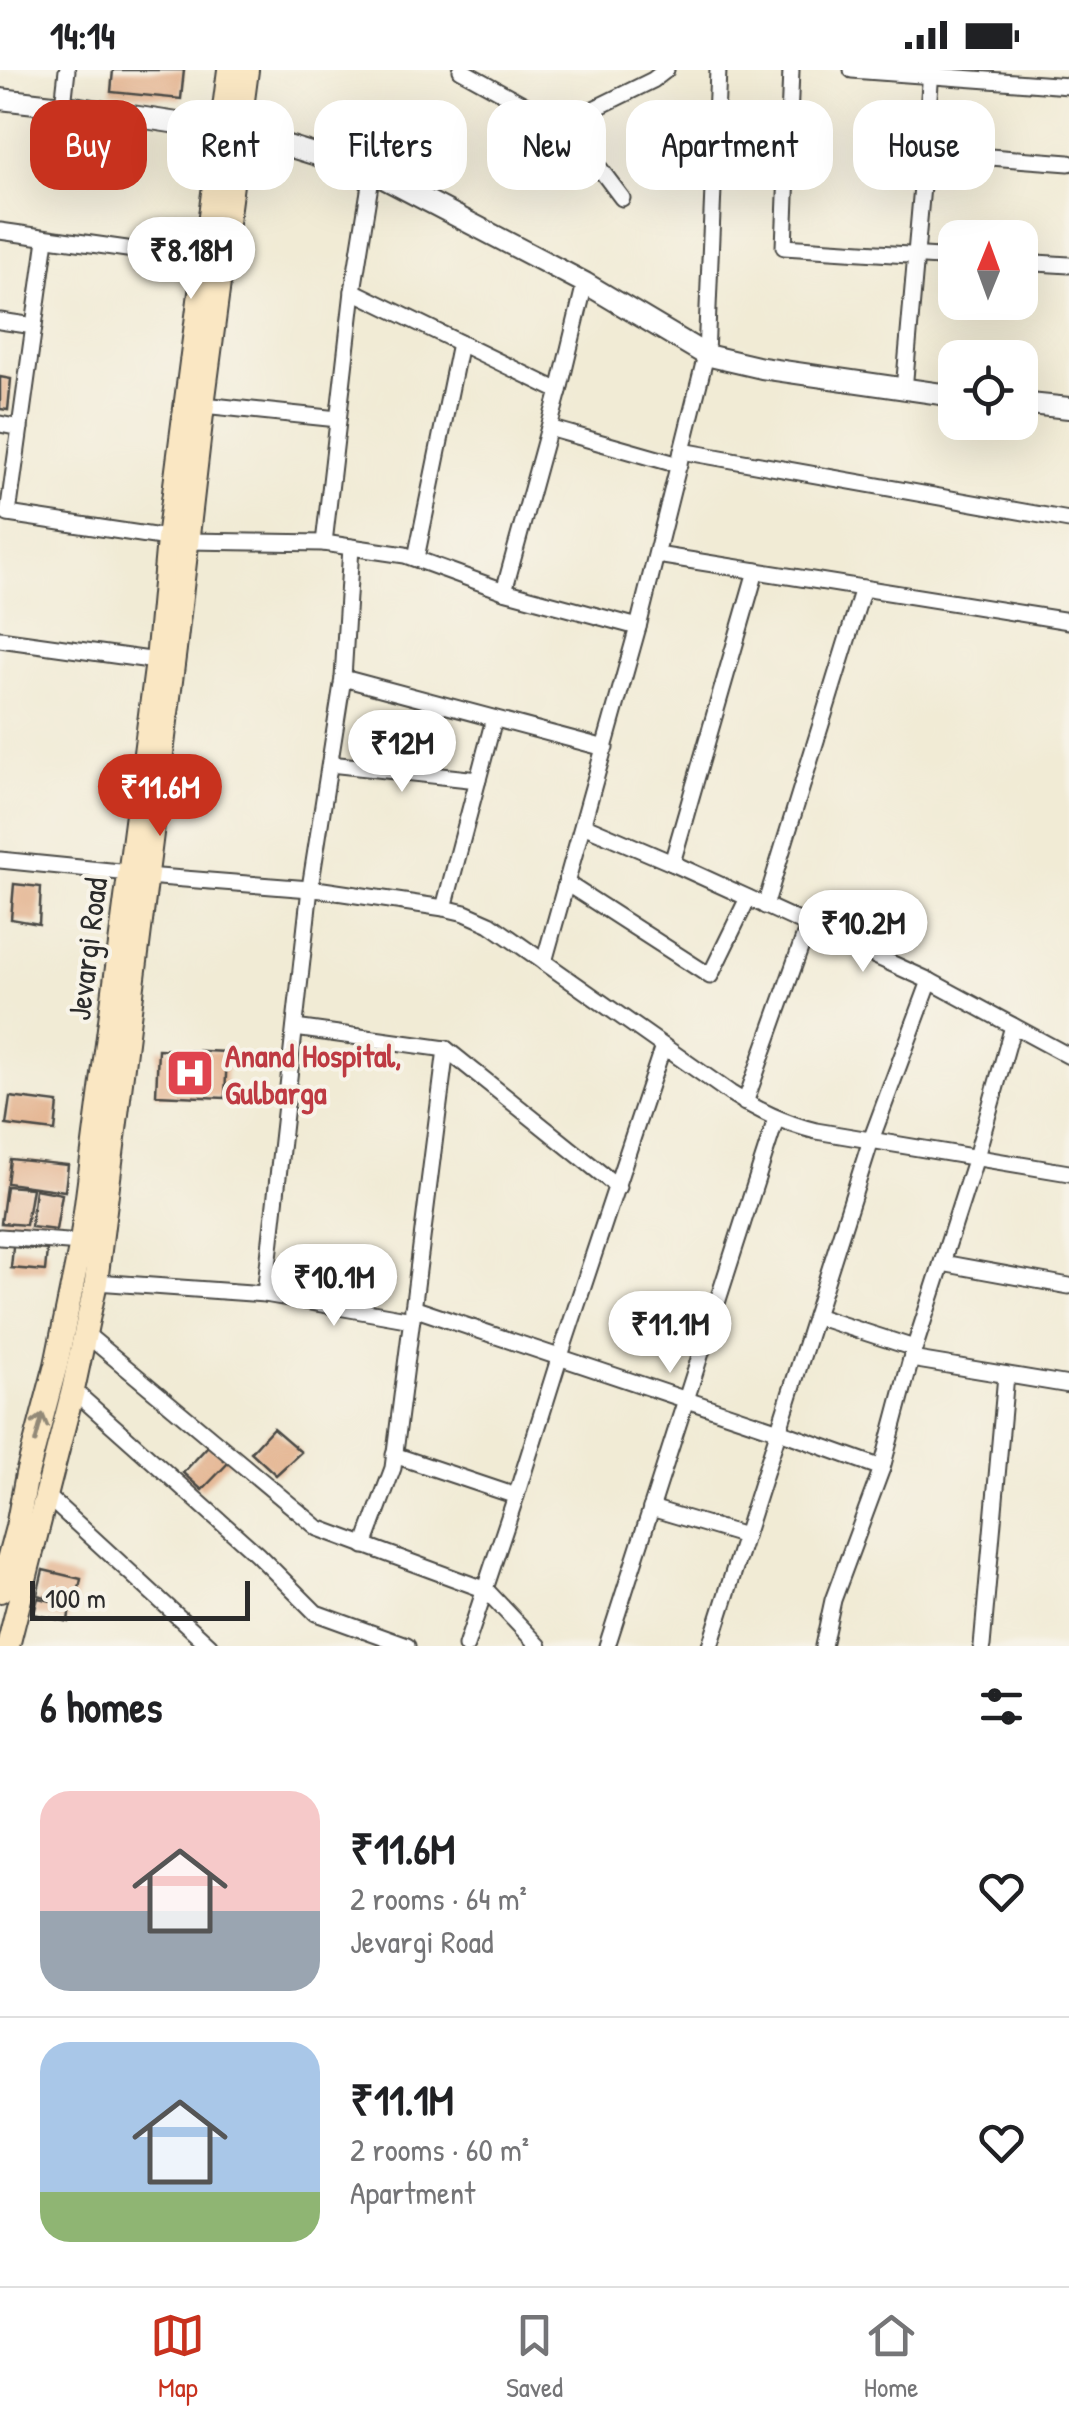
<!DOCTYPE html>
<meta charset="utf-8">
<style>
:root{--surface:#fff;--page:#f2f2f2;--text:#202124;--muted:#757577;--line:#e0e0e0;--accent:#c8321e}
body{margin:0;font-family:"Patrick Hand",sans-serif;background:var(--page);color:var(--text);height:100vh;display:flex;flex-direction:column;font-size:38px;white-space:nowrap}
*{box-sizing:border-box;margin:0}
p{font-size:32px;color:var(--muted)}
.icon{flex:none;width:55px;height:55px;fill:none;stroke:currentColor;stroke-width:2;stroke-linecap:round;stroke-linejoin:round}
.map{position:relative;height:1576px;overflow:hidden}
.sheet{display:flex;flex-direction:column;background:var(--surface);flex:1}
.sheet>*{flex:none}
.top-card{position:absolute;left:30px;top:30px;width:1010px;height:90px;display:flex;gap:20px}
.needle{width:65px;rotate:1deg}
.buttons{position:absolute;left:938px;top:150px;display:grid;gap:20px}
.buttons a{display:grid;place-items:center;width:100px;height:100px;border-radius:20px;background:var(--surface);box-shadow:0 10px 40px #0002;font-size:50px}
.scale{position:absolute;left:30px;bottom:25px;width:220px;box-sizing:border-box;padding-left:10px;border:5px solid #2b2b2b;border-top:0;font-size:28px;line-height:35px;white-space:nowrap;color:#2b2b2b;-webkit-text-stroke:8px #f7f3e8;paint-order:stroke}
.price{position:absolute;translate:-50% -85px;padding:0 22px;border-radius:35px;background:#fff;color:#222;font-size:32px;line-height:65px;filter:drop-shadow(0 2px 5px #0008)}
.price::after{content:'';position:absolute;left:50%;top:60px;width:30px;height:22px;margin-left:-15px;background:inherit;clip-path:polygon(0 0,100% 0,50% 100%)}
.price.current{background:var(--accent);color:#fff}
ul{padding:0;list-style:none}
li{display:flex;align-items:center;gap:30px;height:250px;padding:0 40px}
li+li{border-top:2px solid var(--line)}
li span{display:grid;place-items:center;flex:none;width:280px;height:200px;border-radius:30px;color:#555}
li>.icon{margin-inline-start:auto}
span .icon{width:120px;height:120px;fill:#fffc;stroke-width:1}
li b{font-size:42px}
h2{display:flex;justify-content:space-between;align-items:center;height:120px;padding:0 40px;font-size:42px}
.chip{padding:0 35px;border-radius:30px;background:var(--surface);box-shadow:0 10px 40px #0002;font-size:35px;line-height:90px}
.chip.current{background:var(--accent);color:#fff}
.status{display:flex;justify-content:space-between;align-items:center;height:70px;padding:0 50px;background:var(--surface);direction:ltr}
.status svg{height:28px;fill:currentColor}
.tabs{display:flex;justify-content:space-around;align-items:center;height:140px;border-top:2px solid var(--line);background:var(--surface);font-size:28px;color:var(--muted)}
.tabs a{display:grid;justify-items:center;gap:5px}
.tabs .current{color:var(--accent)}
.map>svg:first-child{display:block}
</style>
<div class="status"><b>14:14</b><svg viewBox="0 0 49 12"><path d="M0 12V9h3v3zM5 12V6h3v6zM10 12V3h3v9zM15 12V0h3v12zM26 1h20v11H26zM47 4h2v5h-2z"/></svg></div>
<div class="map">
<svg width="1069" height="1576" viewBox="0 0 1069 1576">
<rect width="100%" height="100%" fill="#f7f3e8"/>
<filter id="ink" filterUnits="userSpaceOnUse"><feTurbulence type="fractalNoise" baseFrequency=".01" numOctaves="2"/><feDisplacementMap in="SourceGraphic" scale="20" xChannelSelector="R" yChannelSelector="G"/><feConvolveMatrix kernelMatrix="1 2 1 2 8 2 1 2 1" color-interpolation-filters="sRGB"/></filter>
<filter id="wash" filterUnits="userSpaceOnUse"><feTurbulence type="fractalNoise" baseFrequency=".0048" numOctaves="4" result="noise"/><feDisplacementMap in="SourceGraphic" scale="40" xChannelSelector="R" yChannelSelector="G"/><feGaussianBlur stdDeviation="2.25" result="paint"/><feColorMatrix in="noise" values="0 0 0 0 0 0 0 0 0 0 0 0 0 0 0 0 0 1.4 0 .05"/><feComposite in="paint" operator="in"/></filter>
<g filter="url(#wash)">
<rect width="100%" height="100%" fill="#f1ebd5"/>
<g id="blocks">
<g fill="#e3b18c">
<path d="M113,0H184L181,29L111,22Z"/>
<path d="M0,307L11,309L8,340L0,339Z"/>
<path d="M14,814L41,817L39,854L11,849Z"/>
<path d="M158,979L227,982L225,1028L156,1025Z"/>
<path d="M10,1027L58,1033L55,1061L6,1055Z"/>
<path d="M10,1089L68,1095L65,1121L7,1113Z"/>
<path d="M6,1116L32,1118L26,1155L1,1153Z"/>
<path d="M35,1119L62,1124L56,1160L31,1157Z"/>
<path d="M13,1177L47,1180L45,1201L11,1198Z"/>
<path d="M273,1358L301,1382L276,1405L251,1382Z"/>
<path d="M209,1375L231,1390L202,1420L183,1403Z"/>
<path d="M43,1500L81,1509L76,1534L37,1525Z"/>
<path d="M38,1528L70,1535L68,1552L34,1544Z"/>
</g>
</g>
</g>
<g filter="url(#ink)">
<use href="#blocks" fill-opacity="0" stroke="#494844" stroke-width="2.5"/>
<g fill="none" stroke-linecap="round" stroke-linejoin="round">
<g stroke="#494844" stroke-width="19">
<g id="minor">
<path d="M461,0L561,55L582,75L622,128"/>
<path d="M791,0L784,177L955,188"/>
<path d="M852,0L1069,16"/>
<path d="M931,0L925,82L1069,93"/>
<path d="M63,36L67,0"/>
<path d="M561,55L653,10L666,0"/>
<path d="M0,161L204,190"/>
<path d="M46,169L8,444L187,471L324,473L405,485L504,521L559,321L585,213"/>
<path d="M1020,192L1069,195"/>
<path d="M353,221L559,321"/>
<path d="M0,251L34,256"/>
<path d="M904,320L925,82"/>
<path d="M203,335L338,349"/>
<path d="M0,354L20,358"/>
<path d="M549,358L679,395"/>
<path d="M682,381L1069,450"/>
<path d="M324,473L353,221L372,102"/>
<path d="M657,485L1069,551"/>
<path d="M416,488L460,273"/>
<path d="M504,521L638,557"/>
<path d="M0,569L157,591"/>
<path d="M343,608L605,678"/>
<path d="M330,694L478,710"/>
<path d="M583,755L672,793L756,501"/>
<path d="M0,790L130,803"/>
<path d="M672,793L930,911L1069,986"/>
<path d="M146,806L323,820L444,838L465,843L490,854L730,1023C759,1041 784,1053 816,1061L1069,1103"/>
<path d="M566,813L710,906L748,828"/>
<path d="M765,836L863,518"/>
<path d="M444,838L494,649"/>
<path d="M544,892L638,557L706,285L718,0"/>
<path d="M295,958L446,979L618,1117"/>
<path d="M745,1033L808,856"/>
<path d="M0,1167L81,1173"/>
<path d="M942,1193L1069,1216"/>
<path d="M96,1212L265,1224L310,818L343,608L351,477"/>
<path d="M265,1224L412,1250"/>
<path d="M413,1238L779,1361L882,1398"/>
<path d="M815,1246L914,1278"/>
<path d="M86,1264L318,1458L486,1520L539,1576"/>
<path d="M911,1289L1069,1315"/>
<path d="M73,1320L257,1484L316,1543L407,1576"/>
<path d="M394,1385L516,1426"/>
<path d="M46,1425L210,1576"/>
<path d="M651,1438L745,1466"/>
<path d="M364,1476L393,1398L446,979"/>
<path d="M466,1576L516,1426L559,1289L663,976"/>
<path d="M607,1576L776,1049"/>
<path d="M710,1576L871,1070L930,911"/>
<path d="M823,1576L833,1530L882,1398L911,1289L976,1087L1013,956"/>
<path d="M982,1576L1006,1305"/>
</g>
</g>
<g stroke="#494844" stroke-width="24">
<g id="tertiary">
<path d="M0,29L80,38L249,64L372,102L585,213L706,285L762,298L955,326"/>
<path d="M1020,333L1069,338"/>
</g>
</g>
<g stroke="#494844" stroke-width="26">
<g id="secondary">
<path d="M0,1521L17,1457L27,1404L56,1295L81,1173L157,591L168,469L229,0"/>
<path d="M8,1576L73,1320L96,1212L175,579L203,335L247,0"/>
</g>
</g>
<use href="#minor" stroke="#fff" stroke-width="15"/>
<use href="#tertiary" stroke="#fff" stroke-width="20"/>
<use href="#secondary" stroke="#fae7c3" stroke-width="22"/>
</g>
<defs><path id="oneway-shaft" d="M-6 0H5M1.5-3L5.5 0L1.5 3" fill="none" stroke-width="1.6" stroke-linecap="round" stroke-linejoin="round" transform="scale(2.5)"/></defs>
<use stroke="#928977" href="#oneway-shaft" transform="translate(39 1358) rotate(-75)"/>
</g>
<defs>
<g id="hospital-square" transform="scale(2.5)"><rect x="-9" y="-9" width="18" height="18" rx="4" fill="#e0444e" stroke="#f7f3e8"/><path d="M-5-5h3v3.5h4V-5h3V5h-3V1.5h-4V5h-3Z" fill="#fff"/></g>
</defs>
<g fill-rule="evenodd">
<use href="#hospital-square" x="190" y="1003"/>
</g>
<g text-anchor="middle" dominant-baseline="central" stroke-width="8" stroke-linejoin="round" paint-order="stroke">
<g font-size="32" fill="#2b2b2b" stroke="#f7f3e8">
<text transform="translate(87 879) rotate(-83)">Jevargi Road</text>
</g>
<g font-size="32" font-weight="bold" fill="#be3a42" stroke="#f7f3e8" text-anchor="start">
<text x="225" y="985">Anand Hospital,<tspan x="225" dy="37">Gulbarga</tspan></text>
</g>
</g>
</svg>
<div class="buttons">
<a><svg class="needle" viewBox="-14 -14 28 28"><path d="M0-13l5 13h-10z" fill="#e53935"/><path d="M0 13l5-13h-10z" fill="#757577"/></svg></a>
<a><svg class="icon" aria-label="locate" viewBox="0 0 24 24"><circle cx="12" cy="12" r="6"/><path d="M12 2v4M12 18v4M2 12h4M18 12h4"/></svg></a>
</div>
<div class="scale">100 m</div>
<b class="price" style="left:191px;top:232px">₹8.18M</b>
<b class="price" style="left:402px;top:725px">₹12M</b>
<b class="price current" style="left:160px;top:769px">₹11.6M</b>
<b class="price" style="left:863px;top:905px">₹10.2M</b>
<b class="price" style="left:334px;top:1259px">₹10.1M</b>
<b class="price" style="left:670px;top:1306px">₹11.1M</b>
<div class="top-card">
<a class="chip current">Buy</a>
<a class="chip">Rent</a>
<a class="chip">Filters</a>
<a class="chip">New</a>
<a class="chip">Apartment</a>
<a class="chip">House</a>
</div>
</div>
<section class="sheet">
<h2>6 homes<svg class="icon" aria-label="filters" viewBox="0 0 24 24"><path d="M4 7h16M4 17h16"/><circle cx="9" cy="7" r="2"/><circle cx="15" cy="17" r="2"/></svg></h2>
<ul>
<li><span style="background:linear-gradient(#f6c9c9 60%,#9aa5b1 0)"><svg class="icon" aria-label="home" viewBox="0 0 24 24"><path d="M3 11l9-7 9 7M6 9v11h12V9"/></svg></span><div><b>₹11.6M</b><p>2 rooms · 64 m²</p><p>Jevargi Road</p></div><svg class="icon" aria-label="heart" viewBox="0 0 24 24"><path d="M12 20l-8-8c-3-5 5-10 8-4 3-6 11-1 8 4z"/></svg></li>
<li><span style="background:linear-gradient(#a9c7e8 75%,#8fb573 0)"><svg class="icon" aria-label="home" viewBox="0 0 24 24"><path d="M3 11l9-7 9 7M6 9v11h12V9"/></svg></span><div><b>₹11.1M</b><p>2 rooms · 60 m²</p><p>Apartment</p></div><svg class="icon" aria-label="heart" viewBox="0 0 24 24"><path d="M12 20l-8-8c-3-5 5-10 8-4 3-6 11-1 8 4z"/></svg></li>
</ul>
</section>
<nav class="tabs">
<a class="current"><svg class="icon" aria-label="map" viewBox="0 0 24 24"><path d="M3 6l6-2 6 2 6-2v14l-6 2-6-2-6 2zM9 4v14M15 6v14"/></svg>Map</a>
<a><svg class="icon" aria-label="saved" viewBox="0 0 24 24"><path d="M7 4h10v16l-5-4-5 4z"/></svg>Saved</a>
<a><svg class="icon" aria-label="home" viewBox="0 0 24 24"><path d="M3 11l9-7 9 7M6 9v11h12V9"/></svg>Home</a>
</nav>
